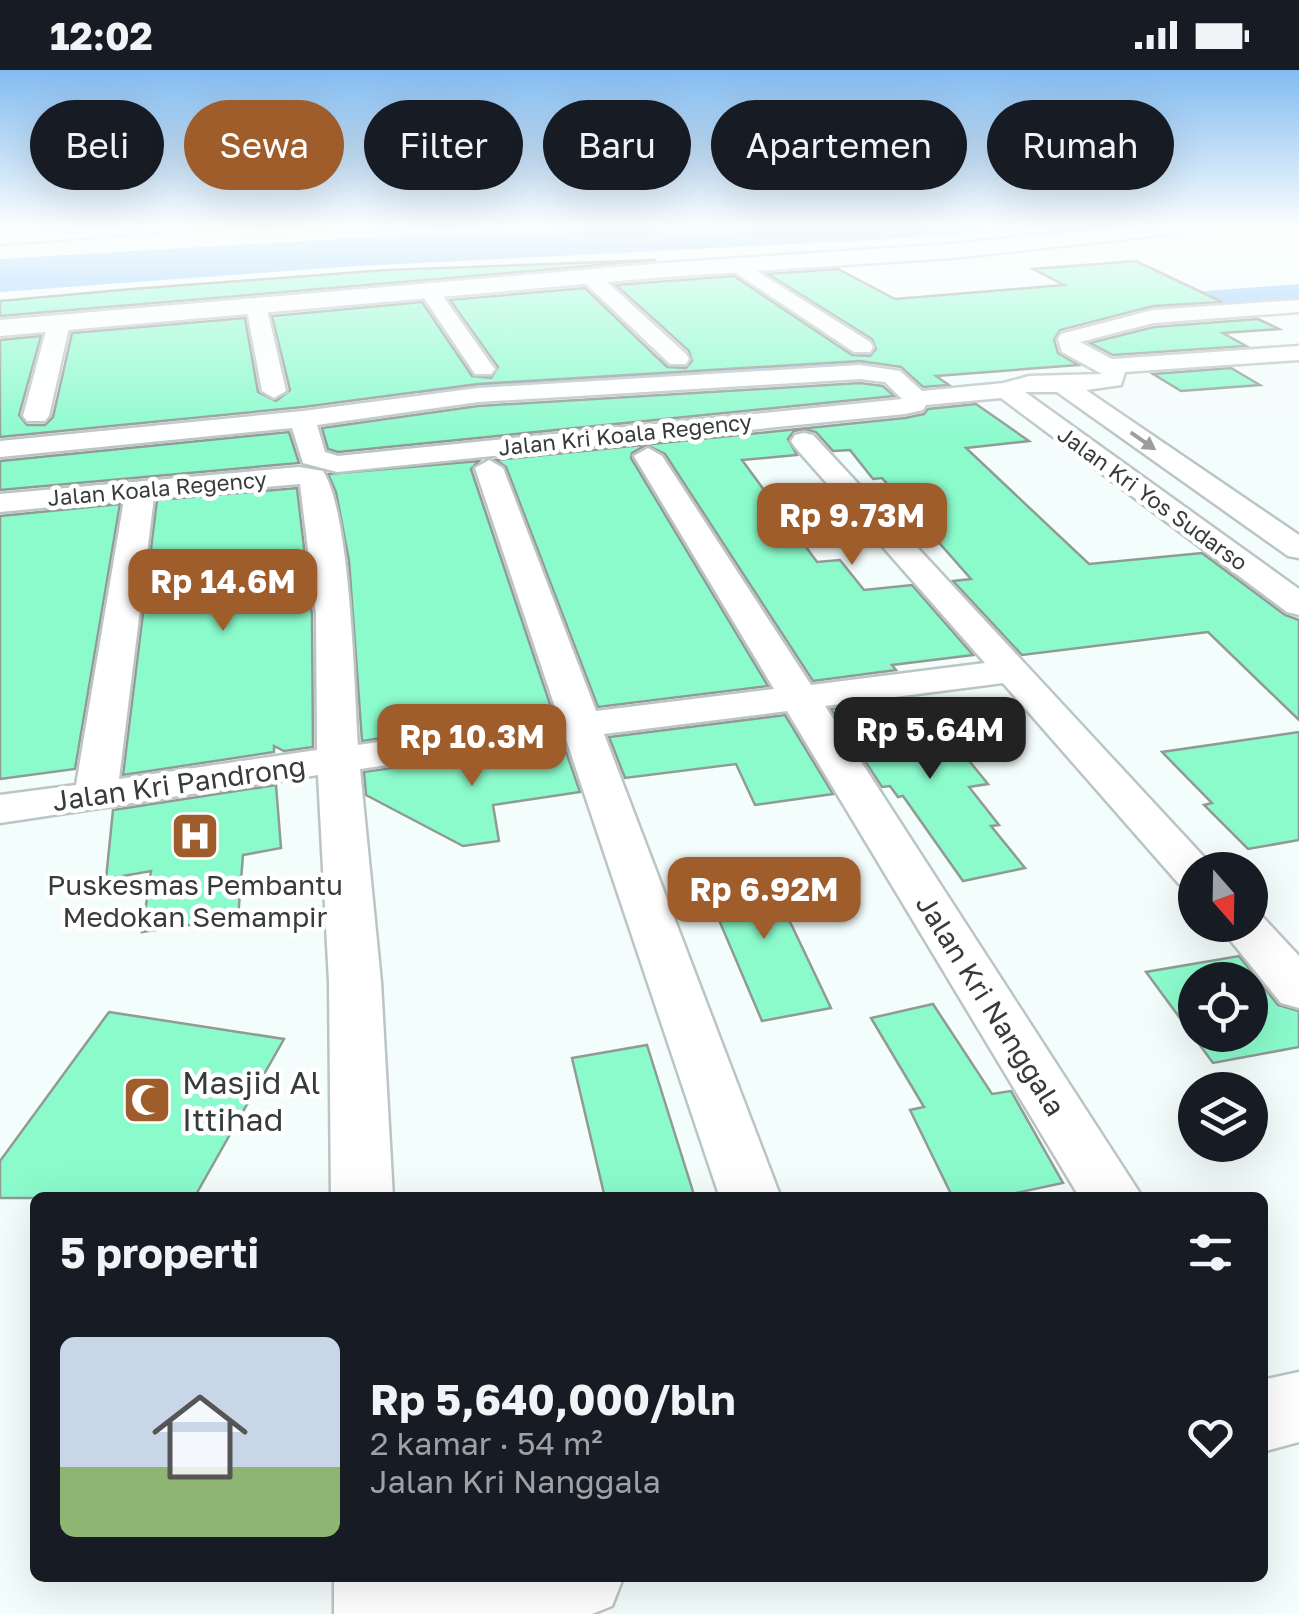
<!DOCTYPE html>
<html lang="id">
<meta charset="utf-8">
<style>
:root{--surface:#171b24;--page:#242831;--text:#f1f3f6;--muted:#9ea1a6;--line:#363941;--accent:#a05d2c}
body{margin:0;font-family:"Golos Text",sans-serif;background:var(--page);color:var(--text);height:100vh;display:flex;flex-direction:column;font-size:38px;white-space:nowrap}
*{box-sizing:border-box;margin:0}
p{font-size:32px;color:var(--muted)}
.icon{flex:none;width:55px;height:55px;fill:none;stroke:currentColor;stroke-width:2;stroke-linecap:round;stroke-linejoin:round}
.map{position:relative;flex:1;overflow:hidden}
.panel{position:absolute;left:30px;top:1122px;width:1238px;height:390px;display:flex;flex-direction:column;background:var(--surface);border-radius:15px;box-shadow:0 10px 40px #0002}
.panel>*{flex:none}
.top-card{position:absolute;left:30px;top:30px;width:1240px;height:90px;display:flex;gap:20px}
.needle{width:65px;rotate:160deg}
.tools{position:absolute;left:1178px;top:782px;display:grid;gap:20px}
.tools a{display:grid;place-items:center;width:90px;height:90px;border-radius:50%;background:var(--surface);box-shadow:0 10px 40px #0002;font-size:50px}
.price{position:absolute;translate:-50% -85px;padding:0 22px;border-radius:20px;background:var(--accent);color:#fff;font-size:32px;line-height:65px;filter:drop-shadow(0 2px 5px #0008)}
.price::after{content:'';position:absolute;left:50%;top:60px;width:30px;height:22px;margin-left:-15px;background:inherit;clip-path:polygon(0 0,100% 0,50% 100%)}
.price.on{background:#222;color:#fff}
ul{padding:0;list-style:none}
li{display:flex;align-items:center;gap:30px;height:250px;padding:0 30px}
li+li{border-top:2px solid var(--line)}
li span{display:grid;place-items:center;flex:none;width:280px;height:200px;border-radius:15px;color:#555}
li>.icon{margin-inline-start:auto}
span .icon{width:120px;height:120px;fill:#fffc;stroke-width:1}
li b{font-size:42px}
h2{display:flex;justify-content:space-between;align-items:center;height:120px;padding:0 30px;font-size:42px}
.tag{padding:0 35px;border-radius:45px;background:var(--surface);box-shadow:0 10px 40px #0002;font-size:35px;line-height:90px}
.tag.on{background:var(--accent);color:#fff}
.status{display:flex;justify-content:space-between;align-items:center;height:70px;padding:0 50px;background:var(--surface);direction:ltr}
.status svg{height:28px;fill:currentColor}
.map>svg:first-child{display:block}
</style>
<div class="status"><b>12:02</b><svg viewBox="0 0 49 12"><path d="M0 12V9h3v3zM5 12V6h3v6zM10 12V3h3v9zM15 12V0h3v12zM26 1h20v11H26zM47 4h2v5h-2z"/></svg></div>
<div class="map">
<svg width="1299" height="1544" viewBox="0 0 1299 1544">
<rect width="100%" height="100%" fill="#f3fdfc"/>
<path fill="#8bc6fd" d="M737,154H1080L892,169L341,197L0,222V189L371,167Z"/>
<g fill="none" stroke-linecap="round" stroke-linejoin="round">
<g fill="#8bc6fd" fill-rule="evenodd">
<path d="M1299,214V230L1139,242L1126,234L1139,226Z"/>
<path d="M948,261L958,263L962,269L958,275L862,296L593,309L405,324L394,322L390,315L394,308L405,306L593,291L862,278Z"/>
</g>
</g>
<g fill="#8bfbcc" stroke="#929a96" stroke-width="2.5" fill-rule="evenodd">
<path d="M656,190L427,210L0,246V231L132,219L387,200Z"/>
<path d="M1136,191L1222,232L1153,236L1060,260L1054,270L1058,283L1078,295L936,306L949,315L923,317L901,297L860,291L478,314L303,337L0,367V270L41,266L19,345L27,355H45L53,347L72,263L245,248L258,322L276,331L290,320L272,246L422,232L472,306L491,308L498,297L450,230L585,218L667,297L686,298L692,291L689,281L616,215L734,206L852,285L870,286L876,279L872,269L768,204L838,199L895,229L1064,215L1033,199Z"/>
<path d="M1258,249L1279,259L1223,263L1246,276L1113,285L1090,273L1154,257Z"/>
<path d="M1231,298L1260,315L1181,321L1153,304Z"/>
<path d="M860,313L883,316L894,326L338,382L328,379L322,358L478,336Z"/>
<path d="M976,334L1029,371L966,378L1089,494L1202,483L1285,545L1299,550V650L1208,562L1022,585L953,511L971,509L882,408L873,409L850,380L833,381L816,362L805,359L794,361L788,369L797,385L742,390L817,492L840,490L864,520L912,515L973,585L892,595L896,600L813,611L665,384L646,375L632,383L631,388L768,616L598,637L506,397L496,390L905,348L924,344L928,339Z"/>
<path d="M289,362L299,393L0,420V391Z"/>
<path d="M479,391L471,399L553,643L362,671L349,491L336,422L328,404Z"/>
<path d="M297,418L312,545L313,677L284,681L274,676V682L123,705L157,430Z"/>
<path d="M120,434L75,699L0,709V446Z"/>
<path d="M918,628L988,714L969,717L999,755L991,756L1025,798L963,811L903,726L898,727L890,716L882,717L831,639Z"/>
<path d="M785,645L833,724L755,735L736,694L625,708L609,667Z"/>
<path d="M1299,662V770L1248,779L1204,735L1212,733L1162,682Z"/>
<path d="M563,673L580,722L493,735L499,771L463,776L366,725L364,702Z"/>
<path d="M276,715L281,778L243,785L238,848L142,862L151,801L106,809L113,740Z"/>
<path d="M760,792L793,858L831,938L762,951L699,803Z"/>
<path d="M1239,886L1278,935L1299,941V977L1213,993L1146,902ZM1195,910H1250V965H1195Z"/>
<path d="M933,934L992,1024L1011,1021L1063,1113L992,1128H953L910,1040L924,1037L871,948Z"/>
<path d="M109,942L284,969L194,1128H0V1091Z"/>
<path d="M647,975L695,1128H605L572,988Z"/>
</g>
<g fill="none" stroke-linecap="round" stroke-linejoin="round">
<g stroke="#bcc5c5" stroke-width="5">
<g id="minor">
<path d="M125,154H206L198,159L0,174V164Z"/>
<path d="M737,189L870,272L873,277L870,282H854L730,199V191Z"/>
<path d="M589,200L596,202L686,284L689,289L686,294H670L582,210V202Z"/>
<path d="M428,213L435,215L491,294L495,299L491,304H475L418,219Z"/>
<path d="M256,229L266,235L286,321L274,328L262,321L246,235Z"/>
<path d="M1299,230V242L1153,253L1080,272L1112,289L1299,276V290L1125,302L1121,315L1086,320L1299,465V488L1288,486L1057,322H1025L1299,519V545L1287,542L1001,328L926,335L923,340L905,344L337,402L303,393L292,358L0,387V371L303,341L478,318L860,295L900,301L922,321L1004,313L1029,306L1102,304L1062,282L1058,269L1061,264L1153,240ZM860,309L885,312L902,329L338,386L325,382L317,355L478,332Z"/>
<path d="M59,247L70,253L49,346L45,351H27L23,346L48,253Z"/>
<path d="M804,363L813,365L1216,800H1195V818L1179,814L1003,613L825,636L1143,1128H1080L787,641L604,664L781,1128H720L566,669L360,699L381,912L393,1128H331L329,912L318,705L0,753V725L76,715L124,430L0,442V424L299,397L323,401C351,445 354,616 358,675L558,646L475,398L489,390L503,398L596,641L774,619L634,386L648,378L662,386L811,615L985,593L795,377L791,371L795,365ZM300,414L316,545L317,680L119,709L154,427Z"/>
<path d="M1250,840L1259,843L1299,886V938L1281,933L1218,855H1250Z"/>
<path d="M1299,1302V1372L1262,1382V1310Z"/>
<path d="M334,1508H412L413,1511L422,1508H623L612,1536L592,1544H334Z"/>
</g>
</g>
<g stroke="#bcc5c5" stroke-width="5">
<path id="tertiary" d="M1144,154H1216L1206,160L952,188L664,207L0,266V250L664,193L952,174Z"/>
</g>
<use href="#minor" fill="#fff" fill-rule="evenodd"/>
<use href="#tertiary" fill="#fff" fill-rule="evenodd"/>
</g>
<defs><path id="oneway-solid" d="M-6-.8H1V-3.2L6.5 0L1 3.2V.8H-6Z" transform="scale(2.5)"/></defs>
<use fill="#9b9d9c" href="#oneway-solid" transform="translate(1143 371) rotate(35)"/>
<linearGradient id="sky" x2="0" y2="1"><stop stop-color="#83bbf0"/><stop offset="0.42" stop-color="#fafefe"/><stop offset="1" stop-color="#fafefe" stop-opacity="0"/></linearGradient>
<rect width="1299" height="371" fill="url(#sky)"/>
<defs>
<g id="hospital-square" transform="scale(2.5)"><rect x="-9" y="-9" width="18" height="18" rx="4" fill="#a05d2c" stroke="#fff"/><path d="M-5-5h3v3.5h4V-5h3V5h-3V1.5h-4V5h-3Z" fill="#fff"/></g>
<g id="mosque-square" transform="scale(2.5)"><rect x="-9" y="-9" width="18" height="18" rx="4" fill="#a05d2c" stroke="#fff"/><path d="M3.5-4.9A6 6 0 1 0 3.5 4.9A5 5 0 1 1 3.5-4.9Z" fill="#fff"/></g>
</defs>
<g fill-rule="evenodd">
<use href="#hospital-square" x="195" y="766"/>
<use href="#mosque-square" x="147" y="1030"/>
</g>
<g text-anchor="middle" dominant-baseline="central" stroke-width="9" stroke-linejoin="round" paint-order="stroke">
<g font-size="22" fill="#373b3a" stroke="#fff">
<text transform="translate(625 364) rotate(-6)">Jalan Kri Koala Regency</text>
<text transform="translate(157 418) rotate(-5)">Jalan Koala Regency</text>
<text transform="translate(1153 428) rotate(36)">Jalan Kri Yos Sudarso</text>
</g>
<g font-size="28" fill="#373b3a" stroke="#fff">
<text transform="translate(179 713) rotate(-8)">Jalan Kri Pandrong</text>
<text transform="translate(991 935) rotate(58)">Jalan Kri Nanggala</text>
</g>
<g font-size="28" fill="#373b3a" stroke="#fff">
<text x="195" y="814">Puskesmas Pembantu<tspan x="195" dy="32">Medokan Semampir</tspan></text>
</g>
<g font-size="32" fill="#373b3a" stroke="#fff" text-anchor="start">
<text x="182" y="1012">Masjid Al<tspan x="182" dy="37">Ittihad</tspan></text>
</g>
</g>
</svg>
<div class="tools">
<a><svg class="needle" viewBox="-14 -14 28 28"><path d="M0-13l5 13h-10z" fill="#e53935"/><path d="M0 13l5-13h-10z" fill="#9ea1a6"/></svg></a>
<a><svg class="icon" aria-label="locate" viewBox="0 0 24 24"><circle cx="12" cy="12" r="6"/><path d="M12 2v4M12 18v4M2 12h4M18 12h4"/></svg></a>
<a><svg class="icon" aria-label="layers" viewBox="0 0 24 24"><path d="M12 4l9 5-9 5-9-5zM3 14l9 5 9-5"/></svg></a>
</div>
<b class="price" style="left:852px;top:498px">Rp 9.73M</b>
<b class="price" style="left:223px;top:564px">Rp 14.6M</b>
<b class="price on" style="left:930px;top:712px">Rp 5.64M</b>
<b class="price" style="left:472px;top:719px">Rp 10.3M</b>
<b class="price" style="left:764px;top:872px">Rp 6.92M</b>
<div class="top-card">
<a class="tag">Beli</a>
<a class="tag on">Sewa</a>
<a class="tag">Filter</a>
<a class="tag">Baru</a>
<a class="tag">Apartemen</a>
<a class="tag">Rumah</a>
</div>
<section class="panel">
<h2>5 properti<svg class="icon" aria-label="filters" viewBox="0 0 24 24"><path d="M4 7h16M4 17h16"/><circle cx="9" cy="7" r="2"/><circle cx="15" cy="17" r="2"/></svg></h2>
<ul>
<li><span style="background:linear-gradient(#c9d6e8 65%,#8fb573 0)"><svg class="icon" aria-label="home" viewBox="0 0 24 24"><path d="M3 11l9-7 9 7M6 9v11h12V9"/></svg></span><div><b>Rp 5,640,000/bln</b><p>2 kamar · 54 m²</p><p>Jalan Kri Nanggala</p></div><svg class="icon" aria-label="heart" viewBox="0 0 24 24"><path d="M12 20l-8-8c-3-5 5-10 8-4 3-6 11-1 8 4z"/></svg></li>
</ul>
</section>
</div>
